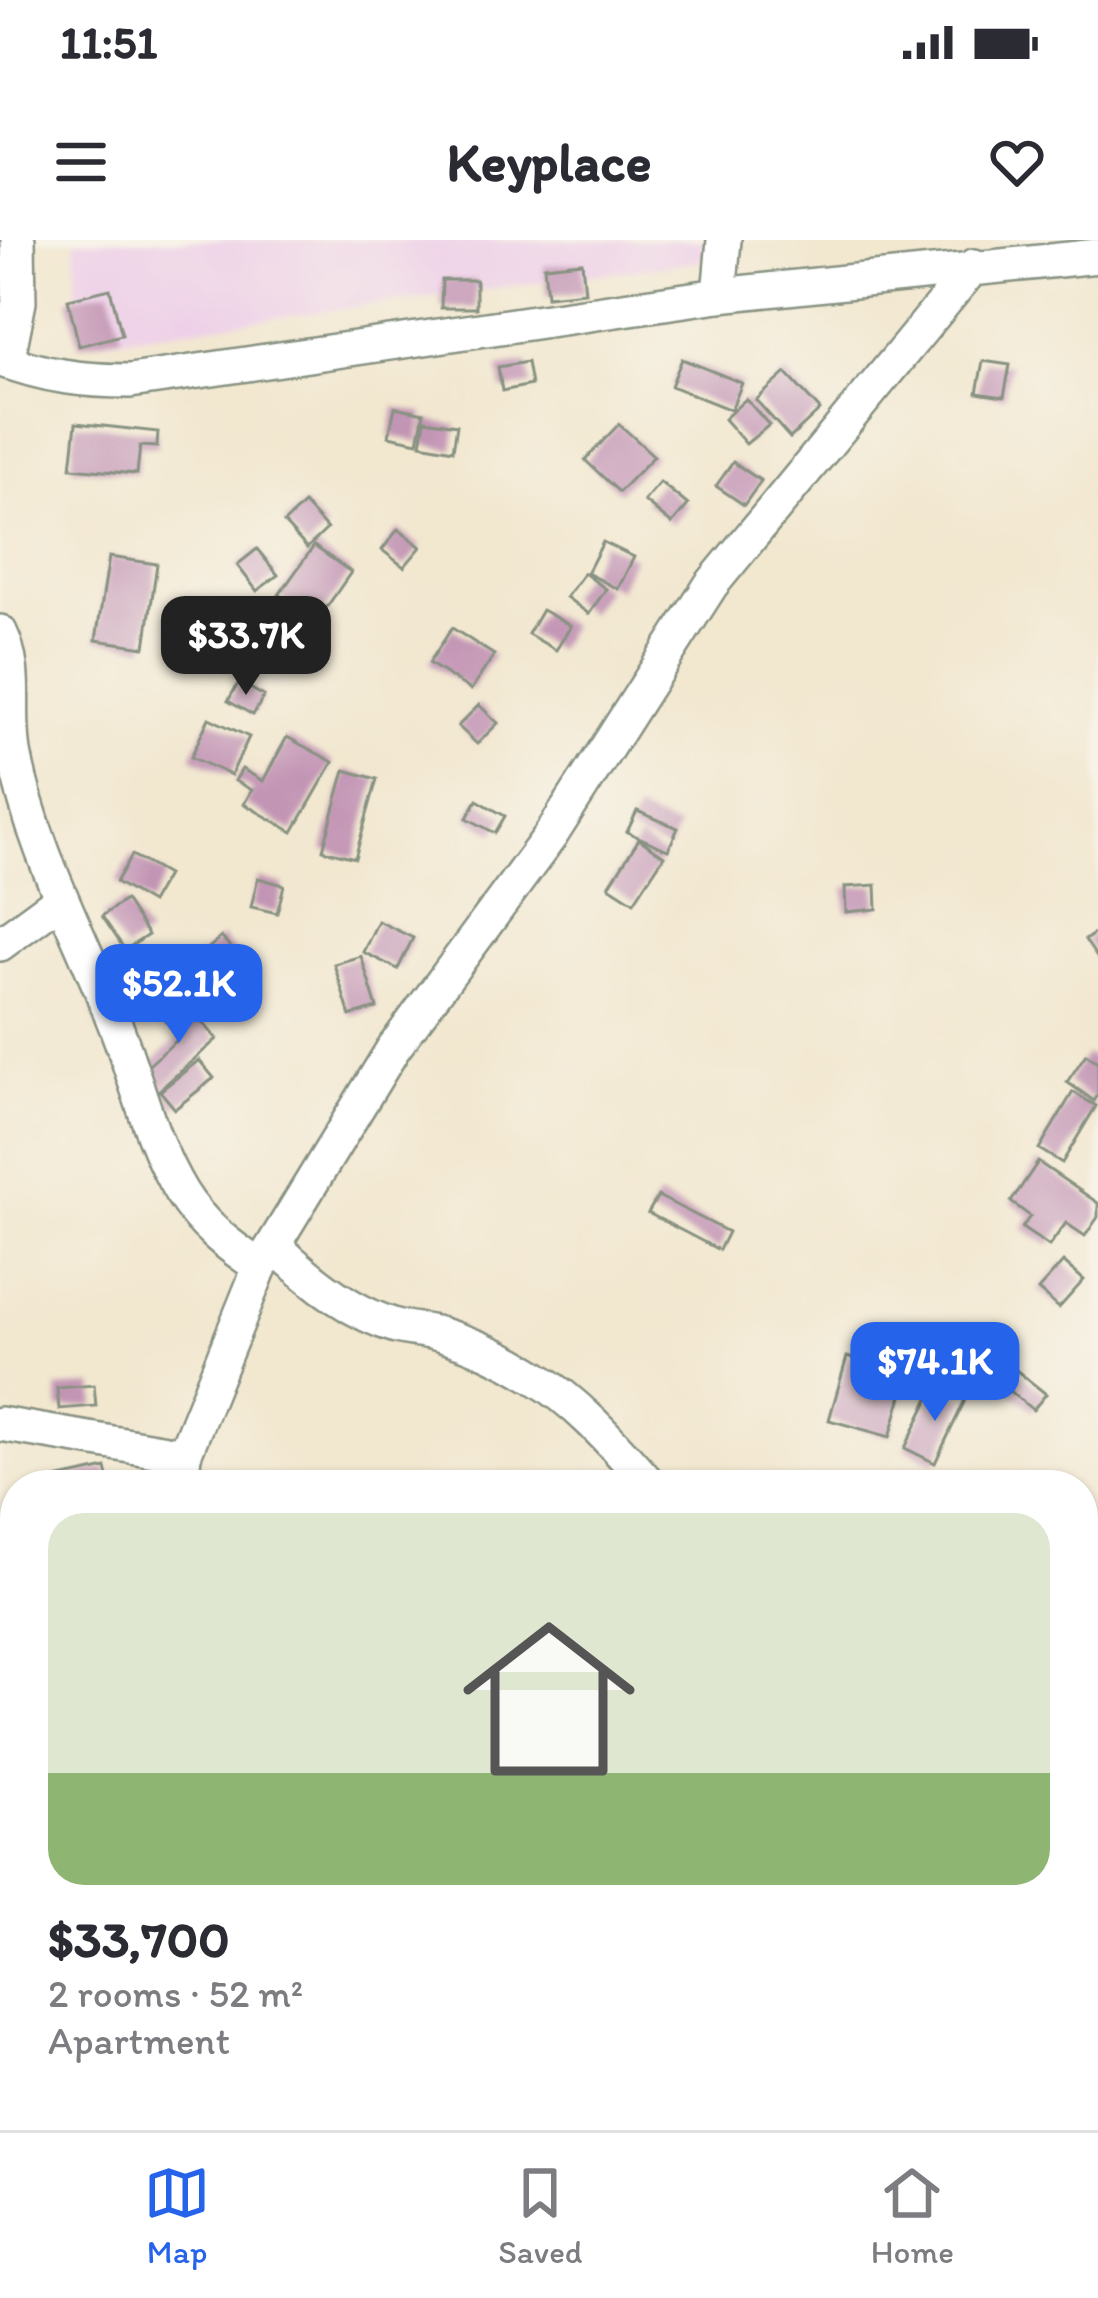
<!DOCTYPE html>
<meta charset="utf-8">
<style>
:root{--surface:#fff;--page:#f7f7f7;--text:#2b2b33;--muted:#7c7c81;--line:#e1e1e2;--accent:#2563eb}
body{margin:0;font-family:Itim,sans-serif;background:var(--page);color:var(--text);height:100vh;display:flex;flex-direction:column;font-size:45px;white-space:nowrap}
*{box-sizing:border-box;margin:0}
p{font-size:39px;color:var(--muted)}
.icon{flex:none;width:66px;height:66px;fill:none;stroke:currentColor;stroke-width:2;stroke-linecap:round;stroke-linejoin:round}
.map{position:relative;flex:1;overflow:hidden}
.side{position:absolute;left:0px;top:1230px;width:1098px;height:660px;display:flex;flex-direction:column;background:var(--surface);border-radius:48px 48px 0 0;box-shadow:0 3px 9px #0004}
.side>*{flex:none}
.price{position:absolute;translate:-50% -102px;padding:0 27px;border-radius:24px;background:var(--accent);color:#fff;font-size:39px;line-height:78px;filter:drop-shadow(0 3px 6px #0008)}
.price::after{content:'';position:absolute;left:50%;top:72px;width:36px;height:27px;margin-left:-18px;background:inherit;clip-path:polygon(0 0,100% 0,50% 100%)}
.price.active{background:#222;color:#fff}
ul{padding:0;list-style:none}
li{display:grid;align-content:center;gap:24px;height:636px;padding:0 48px}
li span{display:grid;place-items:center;height:372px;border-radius:36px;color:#555}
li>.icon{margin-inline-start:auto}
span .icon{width:216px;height:216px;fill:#fffc;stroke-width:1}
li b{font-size:51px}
.status{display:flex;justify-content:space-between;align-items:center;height:84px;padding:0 60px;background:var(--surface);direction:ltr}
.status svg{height:33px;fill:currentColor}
header{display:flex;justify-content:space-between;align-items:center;height:156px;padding:0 48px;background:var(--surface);font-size:54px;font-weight:700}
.menu{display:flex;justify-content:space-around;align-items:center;height:168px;border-top:3px solid var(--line);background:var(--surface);font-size:33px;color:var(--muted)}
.menu a{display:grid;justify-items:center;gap:6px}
.menu .active{color:var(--accent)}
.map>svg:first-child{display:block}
</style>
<div class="status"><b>11:51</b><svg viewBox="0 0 49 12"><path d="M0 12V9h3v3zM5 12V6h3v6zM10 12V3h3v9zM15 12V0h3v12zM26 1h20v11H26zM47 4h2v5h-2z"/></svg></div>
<header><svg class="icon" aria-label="menu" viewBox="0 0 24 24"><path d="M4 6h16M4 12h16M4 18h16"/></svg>Keyplace<svg class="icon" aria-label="heart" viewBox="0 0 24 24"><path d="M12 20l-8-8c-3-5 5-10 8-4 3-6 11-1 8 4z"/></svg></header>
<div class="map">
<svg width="1098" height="1890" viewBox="0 0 1098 1890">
<rect width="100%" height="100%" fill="#f7f3e8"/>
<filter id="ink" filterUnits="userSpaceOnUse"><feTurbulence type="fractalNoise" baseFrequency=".00833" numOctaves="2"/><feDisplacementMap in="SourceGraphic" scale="24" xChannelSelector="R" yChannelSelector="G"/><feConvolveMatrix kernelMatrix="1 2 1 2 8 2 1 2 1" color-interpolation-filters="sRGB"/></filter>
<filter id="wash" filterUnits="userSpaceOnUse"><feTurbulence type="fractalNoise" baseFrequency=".004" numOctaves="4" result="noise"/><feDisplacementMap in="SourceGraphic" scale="48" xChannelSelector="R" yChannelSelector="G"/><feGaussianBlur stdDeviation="2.7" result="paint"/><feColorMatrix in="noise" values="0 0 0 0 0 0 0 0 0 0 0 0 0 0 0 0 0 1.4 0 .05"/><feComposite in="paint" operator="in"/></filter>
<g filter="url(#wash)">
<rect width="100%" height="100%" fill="#f2e7cf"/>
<path fill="#eed0e8" d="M75,0H722L723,18L78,104Z"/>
<g id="blocks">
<g fill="#c395b5">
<path d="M582,22L585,52L547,56L544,26Z"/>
<path d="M442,40H476V68H441Z"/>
<path d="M110,49L122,95L79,106L68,59Z"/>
<path d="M682,119L742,143L731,170L671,146Z"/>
<path d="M983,121L1010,125L1004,157L977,153Z"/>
<path d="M527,122L531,145L502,151L498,127Z"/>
<path d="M786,133L820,170L790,198L756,160Z"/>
<path d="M746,159L769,185L746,204L724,179Z"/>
<path d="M395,167L424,173L418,202L389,196Z"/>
<path d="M425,180L457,185L453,210L421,204Z"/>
<path d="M76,183L158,192L157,207L140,206L137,234L71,228Z"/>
<path d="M619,184L654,216L619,252L585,220Z"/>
<path d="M733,222L761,241L744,265L716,246Z"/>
<path d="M660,242L688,265L672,284L644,261Z"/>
<path d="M304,264L327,289L307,308L284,283Z"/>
<path d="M398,289L421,307L404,327L382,310Z"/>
<path d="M603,302L634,317L618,349L587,333Z"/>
<path d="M314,306L351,332L317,381L279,355Z"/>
<path d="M257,309L278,335L257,351L237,325Z"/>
<path d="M109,317L157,324L145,407L96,400Z"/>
<path d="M584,333L606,349L589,374L566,357Z"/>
<path d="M542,370L571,386L556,410L528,394Z"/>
<path d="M218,388L232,409L212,422L197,402Z"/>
<path d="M452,388L494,415L471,450L429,423Z"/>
<path d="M239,442L264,456L253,475L228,461Z"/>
<path d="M479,465L498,483L477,504L458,486Z"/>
<path d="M209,478L249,497L231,535L191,517Z"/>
<path d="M287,497L333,522L293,592L244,564L252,550L235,541L242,529L263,541Z"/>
<path d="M345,530L377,539L355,618L323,610Z"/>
<path d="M477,560L505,576L495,593L467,578Z"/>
<path d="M637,571L678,588L668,610L627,592Z"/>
<path d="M639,599L664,616L634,662L609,646Z"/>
<path d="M132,615L167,635L151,663L116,642Z"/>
<path d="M258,638L284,645L277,673L251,667Z"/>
<path d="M876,645L877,669L846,672L845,647Z"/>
<path d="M125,660L148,695L125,710L102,676Z"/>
<path d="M378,681L413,698L398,729L363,712Z"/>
<path d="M1098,691V719L1085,700Z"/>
<path d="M221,697L253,731L224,757L192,723Z"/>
<path d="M361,716L377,768L350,776L334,724Z"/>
<path d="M187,717L203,740L188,751L171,727Z"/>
<path d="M130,749L140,769L124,777L114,757Z"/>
<path d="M183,760L217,799L157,852L140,833L180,797L163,778Z"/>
<path d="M1086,814L1098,822V855L1094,861L1067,842Z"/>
<path d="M199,820L214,838L175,869L160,851Z"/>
<path d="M1073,852L1096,866L1062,923L1039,909Z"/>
<path d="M1038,922L1098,963V977L1085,996L1066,983L1049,1006L1022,988L1030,976L1011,962Z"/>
<path d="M658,956L728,992L719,1010L648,973Z"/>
<path d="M1063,1022L1084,1040L1059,1068L1038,1050Z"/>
<path d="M847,1117L908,1135L890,1197L829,1180Z"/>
<path d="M1016,1130L1046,1154L1033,1170L1003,1146Z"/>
<path d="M94,1145L96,1166L59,1169L57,1148Z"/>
<path d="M935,1146L965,1160L935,1223L905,1208Z"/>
<path d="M106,1228L110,1245H57L55,1239Z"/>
<path d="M0,1857H1L11,1890H0Z"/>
<path d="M159,1875H246L247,1890H160Z"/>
</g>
</g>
</g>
<g filter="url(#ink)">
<use href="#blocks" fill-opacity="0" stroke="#889282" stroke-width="3"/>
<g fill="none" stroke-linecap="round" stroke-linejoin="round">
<g stroke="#889282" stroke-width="38">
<g id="minor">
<path d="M719,55L724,0"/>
<path d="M0,119C44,136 84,141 130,141L719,55L1098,16"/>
<path d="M7,122L19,62L18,0"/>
<path d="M0,392C20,433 6,474 15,517C34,616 87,706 121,800C140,852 152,904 181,952C202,986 228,1005 260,1027"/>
<path d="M0,704L61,659"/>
<path d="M274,1005C308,1039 349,1072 396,1086C411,1090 427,1090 442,1095C473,1104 508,1120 535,1137C580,1164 616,1207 650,1245"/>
<path d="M0,1184L184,1215"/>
<path d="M181,1245L184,1215L260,1027L393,809L551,595L711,345L974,26"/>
<path d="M0,1656L15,1647"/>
<path d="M666,1890L671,1875"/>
</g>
</g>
<use href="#minor" stroke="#fff" stroke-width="33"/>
</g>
</g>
</svg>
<b class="price active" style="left:246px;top:458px">$33.7K</b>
<b class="price" style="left:179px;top:806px">$52.1K</b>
<b class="price" style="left:935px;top:1184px">$74.1K</b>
<section class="side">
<ul>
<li><span style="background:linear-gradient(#dfe7d0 70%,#8fb573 0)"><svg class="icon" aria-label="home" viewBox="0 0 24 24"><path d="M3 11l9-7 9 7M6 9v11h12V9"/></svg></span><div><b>$33,700</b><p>2 rooms · 52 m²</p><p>Apartment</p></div></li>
</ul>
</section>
</div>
<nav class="menu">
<a class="active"><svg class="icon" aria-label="map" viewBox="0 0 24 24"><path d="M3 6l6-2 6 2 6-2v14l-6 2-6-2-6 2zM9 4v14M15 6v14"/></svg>Map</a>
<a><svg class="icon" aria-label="saved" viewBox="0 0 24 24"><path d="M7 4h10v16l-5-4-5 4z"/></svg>Saved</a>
<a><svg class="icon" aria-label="home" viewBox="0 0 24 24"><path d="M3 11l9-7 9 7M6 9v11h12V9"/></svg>Home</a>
</nav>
